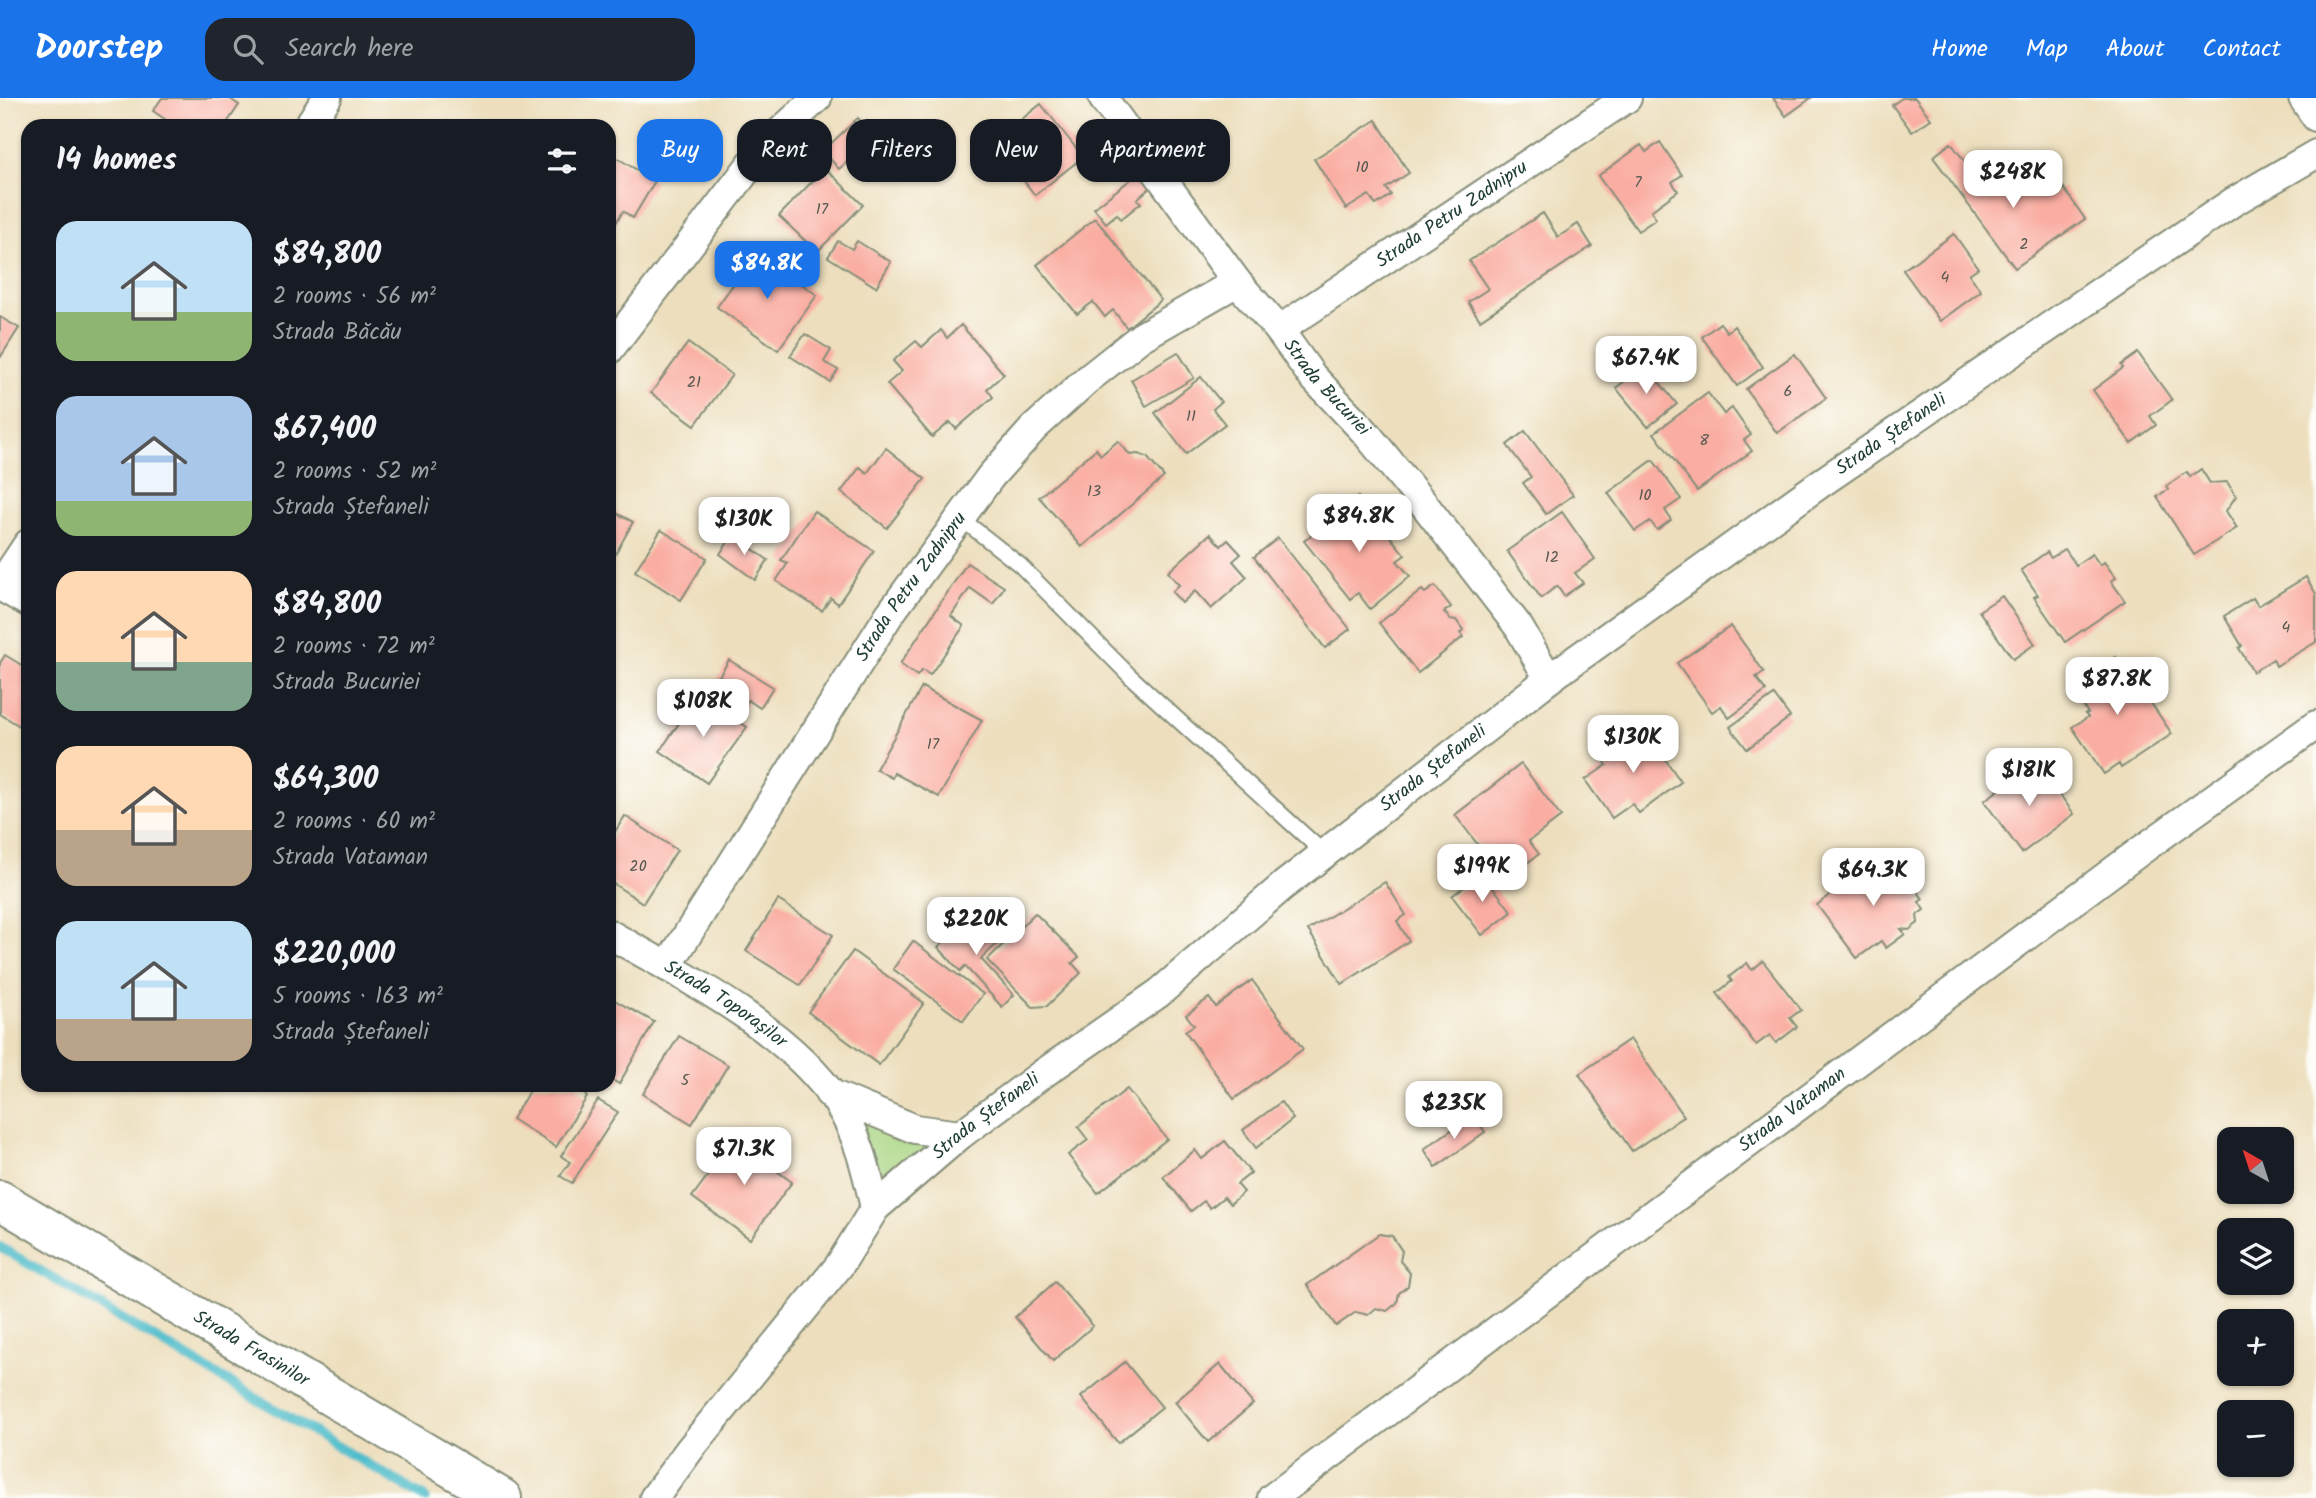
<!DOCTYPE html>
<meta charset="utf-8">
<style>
:root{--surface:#171b24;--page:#20242c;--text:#f1f3f6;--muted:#9ea1a6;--accent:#1a73e8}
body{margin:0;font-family:Kalam,sans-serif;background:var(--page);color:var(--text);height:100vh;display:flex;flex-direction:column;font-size:26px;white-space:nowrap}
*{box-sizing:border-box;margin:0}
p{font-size:23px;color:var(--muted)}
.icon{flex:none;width:38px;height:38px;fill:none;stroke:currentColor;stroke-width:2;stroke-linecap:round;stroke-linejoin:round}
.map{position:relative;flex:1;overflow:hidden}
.details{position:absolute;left:21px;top:21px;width:595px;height:973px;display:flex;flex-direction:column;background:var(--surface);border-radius:21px;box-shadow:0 2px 5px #0004}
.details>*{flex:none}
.guide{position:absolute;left:637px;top:21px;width:665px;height:63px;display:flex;gap:14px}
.needle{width:46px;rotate:321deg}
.tools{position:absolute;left:2217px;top:1029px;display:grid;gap:14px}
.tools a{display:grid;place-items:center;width:77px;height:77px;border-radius:14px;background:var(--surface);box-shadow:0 2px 5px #0004;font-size:35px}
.price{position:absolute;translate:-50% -60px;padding:0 16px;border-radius:14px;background:#fff;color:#222;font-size:23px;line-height:46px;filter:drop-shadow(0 2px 4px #0008)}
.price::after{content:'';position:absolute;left:50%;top:42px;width:21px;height:16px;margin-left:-10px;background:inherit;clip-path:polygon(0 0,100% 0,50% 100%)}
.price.current{background:var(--accent);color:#fff}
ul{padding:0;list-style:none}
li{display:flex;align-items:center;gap:21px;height:175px;padding:0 35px}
li span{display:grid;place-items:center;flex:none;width:196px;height:140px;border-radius:21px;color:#555}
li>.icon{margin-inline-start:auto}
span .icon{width:84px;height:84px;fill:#fffc;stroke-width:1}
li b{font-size:30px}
h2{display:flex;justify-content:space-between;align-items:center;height:84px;padding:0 35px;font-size:30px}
.tag{padding:0 24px;border-radius:21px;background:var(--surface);box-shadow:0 2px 5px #0004;font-size:24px;line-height:63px}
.tag.current{background:var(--accent);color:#fff}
header{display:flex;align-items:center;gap:42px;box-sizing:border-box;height:98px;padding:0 35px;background:var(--accent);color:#fff}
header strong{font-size:33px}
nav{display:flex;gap:38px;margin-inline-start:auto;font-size:24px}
.search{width:490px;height:63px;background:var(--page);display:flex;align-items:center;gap:18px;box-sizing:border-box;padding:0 24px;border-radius:21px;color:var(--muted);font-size:26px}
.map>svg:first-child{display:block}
</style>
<header>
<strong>Doorstep</strong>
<div class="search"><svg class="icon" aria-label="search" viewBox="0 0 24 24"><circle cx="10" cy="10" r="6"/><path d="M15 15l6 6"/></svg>Search here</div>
<nav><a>Home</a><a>Map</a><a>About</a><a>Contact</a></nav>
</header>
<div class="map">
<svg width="2316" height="1400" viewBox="0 0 2316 1400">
<rect width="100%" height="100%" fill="#fdfcf7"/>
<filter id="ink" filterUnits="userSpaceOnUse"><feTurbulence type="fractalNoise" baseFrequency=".0143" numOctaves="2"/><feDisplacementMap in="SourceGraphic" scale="14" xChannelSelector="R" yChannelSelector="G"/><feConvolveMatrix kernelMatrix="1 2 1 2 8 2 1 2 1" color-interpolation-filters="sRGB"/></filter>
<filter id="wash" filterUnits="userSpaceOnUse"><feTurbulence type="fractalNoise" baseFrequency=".00686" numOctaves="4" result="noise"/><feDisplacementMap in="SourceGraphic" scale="28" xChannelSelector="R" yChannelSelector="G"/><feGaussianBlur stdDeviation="1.57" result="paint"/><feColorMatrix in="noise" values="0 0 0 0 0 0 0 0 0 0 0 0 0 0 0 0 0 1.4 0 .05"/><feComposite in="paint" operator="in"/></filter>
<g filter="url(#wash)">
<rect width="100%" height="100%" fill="#eddfbe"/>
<path fill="#a9d582" stroke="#64895b" stroke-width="2" d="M867,1021L937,1042L880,1092L859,1026Z"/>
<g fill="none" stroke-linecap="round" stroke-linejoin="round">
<path stroke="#50bdcb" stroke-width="10" d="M0,1149L425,1400"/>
</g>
<g id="blocks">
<g fill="#faaea3">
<path d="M162,0H229L239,7L225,28H175L153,13Z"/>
<path d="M1773,0H1811L1786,18Z"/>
<path d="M1902,0H1915L1931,21L1912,34L1892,7Z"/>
<path d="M1041,6L1083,59L1035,97L993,44Z"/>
<path d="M858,20L880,45L863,60L858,54L839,71L823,53Z"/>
<path d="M1376,22L1409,75L1386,90L1391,97L1376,107L1369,97L1346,111L1314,61Z"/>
<path d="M1660,44L1682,77L1672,84L1678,93L1651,113L1656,121L1638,133L1598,78L1641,47L1646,54Z"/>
<path d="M1951,45L1991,98L2009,85L2018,96L2037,83L2049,99L2063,89L2085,121L2015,170L1933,59Z"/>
<path d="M609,55L655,83L633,120L623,113L609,137Z"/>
<path d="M825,70L863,107L817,154L779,118Z"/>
<path d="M1139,75L1151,89L1137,101L1141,105L1121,121L1117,116L1106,125L1094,110Z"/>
<path d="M1543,115L1558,139L1578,126L1592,148L1480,222L1468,204L1488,191L1469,163Z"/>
<path d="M1095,120L1161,202L1127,230L1113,212L1105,219L1093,204L1077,216L1037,167Z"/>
<path d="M1954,136L1978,170L1969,176L1981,193L1940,223L1903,172Z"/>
<path d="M838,143L852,151L857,143L891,164L876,189L828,159Z"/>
<path d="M756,154L817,197L778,252L717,209Z"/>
<path d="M0,219L19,230L0,260Z"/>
<path d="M1720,225L1727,234L1734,228L1763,269L1737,288L1702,239Z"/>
<path d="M961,227L1004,276L987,291L993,299L956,331L950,324L932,339L887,286L902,273L893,263L916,243L922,249L941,232L947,240Z"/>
<path d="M805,236L831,252L824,264L838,272L830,284L790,258Z"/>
<path d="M688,245L732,277L695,327L651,295Z"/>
<path d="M1178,254L1194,280L1146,308L1131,282Z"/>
<path d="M2138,255L2172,302L2150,318L2156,327L2131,345L2093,292L2123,270L2121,267Z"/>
<path d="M1795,256L1826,300L1777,335L1746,291Z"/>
<path d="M1645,267L1677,306L1648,329L1616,290Z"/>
<path d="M1201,279L1221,304L1213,311L1225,326L1186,356L1155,315Z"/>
<path d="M1708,295L1724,316L1732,310L1751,337L1744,342L1752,353L1697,393L1654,335Z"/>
<path d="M1525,333L1573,397L1546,416L1523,385L1531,379L1507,347Z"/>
<path d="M1118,343L1130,357L1138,356L1147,359L1164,379L1082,449L1039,399L1096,351L1101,357Z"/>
<path d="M886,350L925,381L887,430L841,394L860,369L867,375Z"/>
<path d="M1653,362L1681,401L1665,412L1671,422L1657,432L1650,423L1635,433L1608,395Z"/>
<path d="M2201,371L2210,385L2227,384L2236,398L2226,413L2237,430L2194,457L2157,399L2168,392L2166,388L2187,374L2190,379Z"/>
<path d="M1358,399L1405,457L1397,463L1410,478L1370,511L1358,495L1350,501L1304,443Z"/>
<path d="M609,411L633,424L609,468Z"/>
<path d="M814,413L874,453L838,506L831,500L822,513L776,483L788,465L781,462Z"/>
<path d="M1562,414L1595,461L1575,475L1583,485L1564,498L1557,488L1541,500L1507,453Z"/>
<path d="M661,432L707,460L681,502L635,473Z"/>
<path d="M1210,436L1221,448L1228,442L1241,456L1233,463L1247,479L1211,511L1195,493L1182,505L1172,494L1179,487L1168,474Z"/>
<path d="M733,437L768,462L755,482L720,456Z"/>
<path d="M1278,440L1350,531L1325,550L1254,459Z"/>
<path d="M2065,451L2076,467L2092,456L2100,467L2104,464L2116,480L2111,483L2125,503L2065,544L2034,499L2038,497L2021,472L2047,454L2051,460Z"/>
<path d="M967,465L1004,489L993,506L970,490L951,518L964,528L930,577L922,572L917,578L900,566Z"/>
<path d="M2306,479L2316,496V544L2276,568L2273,561L2253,574L2239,550L2242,548L2224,518L2253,500L2258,508Z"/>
<path d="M1435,488L1451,509L1444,514L1450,521L1456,522L1463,532L1460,535L1463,539L1418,575L1379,525L1422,492L1425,495Z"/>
<path d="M2002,498L2035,546L2013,561L1979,513Z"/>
<path d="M1731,528L1764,574L1756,579L1766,593L1729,620L1721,608L1712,614L1677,565Z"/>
<path d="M5,557L28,571V633L0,616V565Z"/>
<path d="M2116,559L2133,585L2136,583L2172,636L2121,670L2119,666L2104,676L2072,629L2088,619L2085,616L2088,615L2070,589Z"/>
<path d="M729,562L773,589L760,610L748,602L744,610L712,590Z"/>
<path d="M922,589L982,622L939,699L894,675L892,680L876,671Z"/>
<path d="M699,596L747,629L707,685L660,653Z"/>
<path d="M1774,597L1790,619L1747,651L1730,629Z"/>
<path d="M1643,629L1681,684L1639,715L1632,706L1612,720L1585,682L1607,667L1601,659Z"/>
<path d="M2036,664L2074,716L2022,755L1984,703Z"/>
<path d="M1521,666L1561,719L1529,743L1539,756L1511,777L1499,761L1492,765L1455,717Z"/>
<path d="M625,718L677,752L643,805L609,783V743Z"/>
<path d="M1884,756L1908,789L1912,786L1923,801L1919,804L1924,812L1917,817L1918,825L1909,832L1901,831L1905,836L1886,850L1881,843L1857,860L1817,807Z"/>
<path d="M1482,775L1512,814L1482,837L1452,798Z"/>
<path d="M1385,784L1406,817L1397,823L1409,843L1342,886L1308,832Z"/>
<path d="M778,802L833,837L800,887L746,853Z"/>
<path d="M1035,815L1079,859L1072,865L1081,875L1047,908L1033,909L987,862Z"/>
<path d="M973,817L998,845L981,861L1014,897L1002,909L965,868L960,873L938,849Z"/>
<path d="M913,843L983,896L963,923L893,871Z"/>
<path d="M853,853L924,905L879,967L808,914Z"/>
<path d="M1763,863L1801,912L1790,920L1797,929L1776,945L1770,937L1756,947L1717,895L1732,883L1729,879L1747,865L1752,872Z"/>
<path d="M1252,882L1303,951L1234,1001L1185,933L1194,927L1186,917L1209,900L1216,909Z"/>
<path d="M609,899L654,924L619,986L609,980Z"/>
<path d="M679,938L728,967L692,1026L643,996Z"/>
<path d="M1630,941L1684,1018L1632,1053L1579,976Z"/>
<path d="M533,987H576L587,999L556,1049L512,1021Z"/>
<path d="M1127,991L1167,1041L1098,1095L1068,1057L1088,1042L1078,1029Z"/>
<path d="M598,1002L618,1014L572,1085L560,1078L570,1064L561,1058Z"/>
<path d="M1281,1004L1293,1021L1256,1050L1243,1032Z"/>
<path d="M1473,1017L1485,1034L1436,1069L1424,1051Z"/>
<path d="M770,1036L785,1047L770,1068L792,1084L750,1141L692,1099L731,1046L751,1061Z"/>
<path d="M1225,1043L1251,1075L1237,1086L1244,1094L1230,1106L1224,1099L1210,1110L1204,1103L1191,1113L1163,1079L1195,1052L1202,1061Z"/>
<path d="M1379,1136L1392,1138L1402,1153L1400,1163L1410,1175L1408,1188L1399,1195L1397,1205L1387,1213L1376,1210L1368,1217L1356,1214L1336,1228L1307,1187Z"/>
<path d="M1055,1184L1093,1228L1053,1263L1015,1219Z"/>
<path d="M1125,1264L1162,1309L1118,1345L1081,1299Z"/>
<path d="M1220,1266L1253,1306L1208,1344L1175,1304Z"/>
</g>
</g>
</g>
<g filter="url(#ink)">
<use href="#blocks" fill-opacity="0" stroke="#868e79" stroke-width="2"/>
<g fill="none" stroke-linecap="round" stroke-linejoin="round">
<g stroke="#868e79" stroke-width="18">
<path id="lane" d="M959,419L1020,467L1130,578L1325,756"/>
</g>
<g stroke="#868e79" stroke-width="32">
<g id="street">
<path id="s1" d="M1103,0L1237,184L1279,232L1312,278L1365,334L1423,405L1518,528L1549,581"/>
<path d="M2303,0L2316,19"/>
<path d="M308,28L327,0"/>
<path id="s2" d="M1279,232L1627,0"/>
<path d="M609,252L765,48L817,0"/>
<path d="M28,446L0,488L28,504"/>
<path id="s3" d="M609,836C685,879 787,930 837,1004C858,1035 867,1074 875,1110"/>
<path id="s4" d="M667,869L889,517L991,378L1034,330L1088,281L1141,239L1237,184"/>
<path d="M829,995L915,1031L960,1037"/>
<path id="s5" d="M654,1400L690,1351L839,1168L875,1110L960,1037L1041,977L1159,895L1284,787L1549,581L1821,385L2119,181L2233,104L2316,56"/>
<path id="s6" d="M1272,1400L2143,751L2316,627"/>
</g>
</g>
<g stroke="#868e79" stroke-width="42">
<g id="primary">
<path id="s7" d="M0,1102L502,1400"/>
</g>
</g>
<use href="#lane" stroke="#fff" stroke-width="14"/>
<use href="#street" stroke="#fff" stroke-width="28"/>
<use href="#primary" stroke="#fff" stroke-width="38"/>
</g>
</g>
<g text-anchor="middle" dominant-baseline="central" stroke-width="6" stroke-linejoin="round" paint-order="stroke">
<g font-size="16" fill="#565950">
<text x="1362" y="69">10</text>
<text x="1638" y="84">7</text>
<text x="822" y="111">17</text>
<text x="2024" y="146">2</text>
<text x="1945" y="179">4</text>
<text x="694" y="284">21</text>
<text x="1788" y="293">6</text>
<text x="1191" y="318">11</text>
<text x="1704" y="342">8</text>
<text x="1094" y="393">13</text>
<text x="1645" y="397">10</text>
<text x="1552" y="459">12</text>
<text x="2286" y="529">4</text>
<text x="933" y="646">17</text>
<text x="638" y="768">20</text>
<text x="685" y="982">5</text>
</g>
<g font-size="19" fill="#1f3d34" stroke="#fdfcf7">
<text stroke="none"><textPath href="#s2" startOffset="208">Strada Petru Zadnipru</textPath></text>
<text stroke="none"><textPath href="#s1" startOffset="366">Strada Bucuriei</textPath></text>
<text stroke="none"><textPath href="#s5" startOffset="1643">Strada Ștefaneli</textPath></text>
<text stroke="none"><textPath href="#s4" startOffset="452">Strada Petru Zadnipru</textPath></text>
<text stroke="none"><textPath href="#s5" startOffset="1076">Strada Ștefaneli</textPath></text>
<text stroke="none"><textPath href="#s3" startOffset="136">Strada Toporașilor</textPath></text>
<text stroke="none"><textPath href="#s6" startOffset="649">Strada Vataman</textPath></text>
<text stroke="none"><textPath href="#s5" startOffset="509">Strada Ștefaneli</textPath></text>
<text stroke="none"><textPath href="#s7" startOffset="292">Strada Frasinilor</textPath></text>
</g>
</g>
</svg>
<div class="tools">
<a><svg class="needle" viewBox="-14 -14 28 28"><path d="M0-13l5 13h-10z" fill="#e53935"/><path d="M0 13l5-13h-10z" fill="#9ea1a6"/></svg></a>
<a><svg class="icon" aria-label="layers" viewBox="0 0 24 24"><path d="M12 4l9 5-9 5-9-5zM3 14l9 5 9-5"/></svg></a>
<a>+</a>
<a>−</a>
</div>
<b class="price" style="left:2013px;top:112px">$248K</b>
<b class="price current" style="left:767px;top:203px">$84.8K</b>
<b class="price" style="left:1646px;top:298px">$67.4K</b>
<b class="price" style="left:1359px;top:456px">$84.8K</b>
<b class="price" style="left:744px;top:459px">$130K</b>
<b class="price" style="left:2117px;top:619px">$87.8K</b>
<b class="price" style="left:703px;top:641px">$108K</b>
<b class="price" style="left:1633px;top:677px">$130K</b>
<b class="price" style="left:2029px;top:710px">$181K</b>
<b class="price" style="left:1482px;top:806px">$199K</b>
<b class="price" style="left:1873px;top:810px">$64.3K</b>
<b class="price" style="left:976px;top:859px">$220K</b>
<b class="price" style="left:1454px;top:1043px">$235K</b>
<b class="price" style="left:744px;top:1089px">$71.3K</b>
<div class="guide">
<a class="tag current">Buy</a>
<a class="tag">Rent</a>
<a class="tag">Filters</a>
<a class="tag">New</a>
<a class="tag">Apartment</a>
</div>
<section class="details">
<h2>14 homes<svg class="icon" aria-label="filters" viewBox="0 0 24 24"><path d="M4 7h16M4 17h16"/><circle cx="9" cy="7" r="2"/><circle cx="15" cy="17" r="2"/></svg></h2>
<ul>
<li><span style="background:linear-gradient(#bfe0f5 65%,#8fb573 0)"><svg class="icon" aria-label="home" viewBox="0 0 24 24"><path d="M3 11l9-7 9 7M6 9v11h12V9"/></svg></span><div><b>$84,800</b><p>2 rooms · 56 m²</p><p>Strada Băcău</p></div></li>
<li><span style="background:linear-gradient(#a9c7e8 75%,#8fb573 0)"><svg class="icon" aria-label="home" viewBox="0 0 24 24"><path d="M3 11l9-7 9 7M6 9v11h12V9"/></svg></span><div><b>$67,400</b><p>2 rooms · 52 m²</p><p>Strada Ștefaneli</p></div></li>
<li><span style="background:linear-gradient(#ffd9b3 65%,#7fa58c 0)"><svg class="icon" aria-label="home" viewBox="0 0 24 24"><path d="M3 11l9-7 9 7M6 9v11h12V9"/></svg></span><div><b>$84,800</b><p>2 rooms · 72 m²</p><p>Strada Bucuriei</p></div></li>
<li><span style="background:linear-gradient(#ffd9b3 60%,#b9a48a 0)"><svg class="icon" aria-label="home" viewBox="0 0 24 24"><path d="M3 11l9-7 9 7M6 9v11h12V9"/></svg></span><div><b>$64,300</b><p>2 rooms · 60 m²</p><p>Strada Vataman</p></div></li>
<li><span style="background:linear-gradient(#bfe0f5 70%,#b9a48a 0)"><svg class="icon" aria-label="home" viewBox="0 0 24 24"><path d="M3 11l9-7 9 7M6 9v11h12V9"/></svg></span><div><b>$220,000</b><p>5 rooms · 163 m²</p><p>Strada Ștefaneli</p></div></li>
</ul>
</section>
</div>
